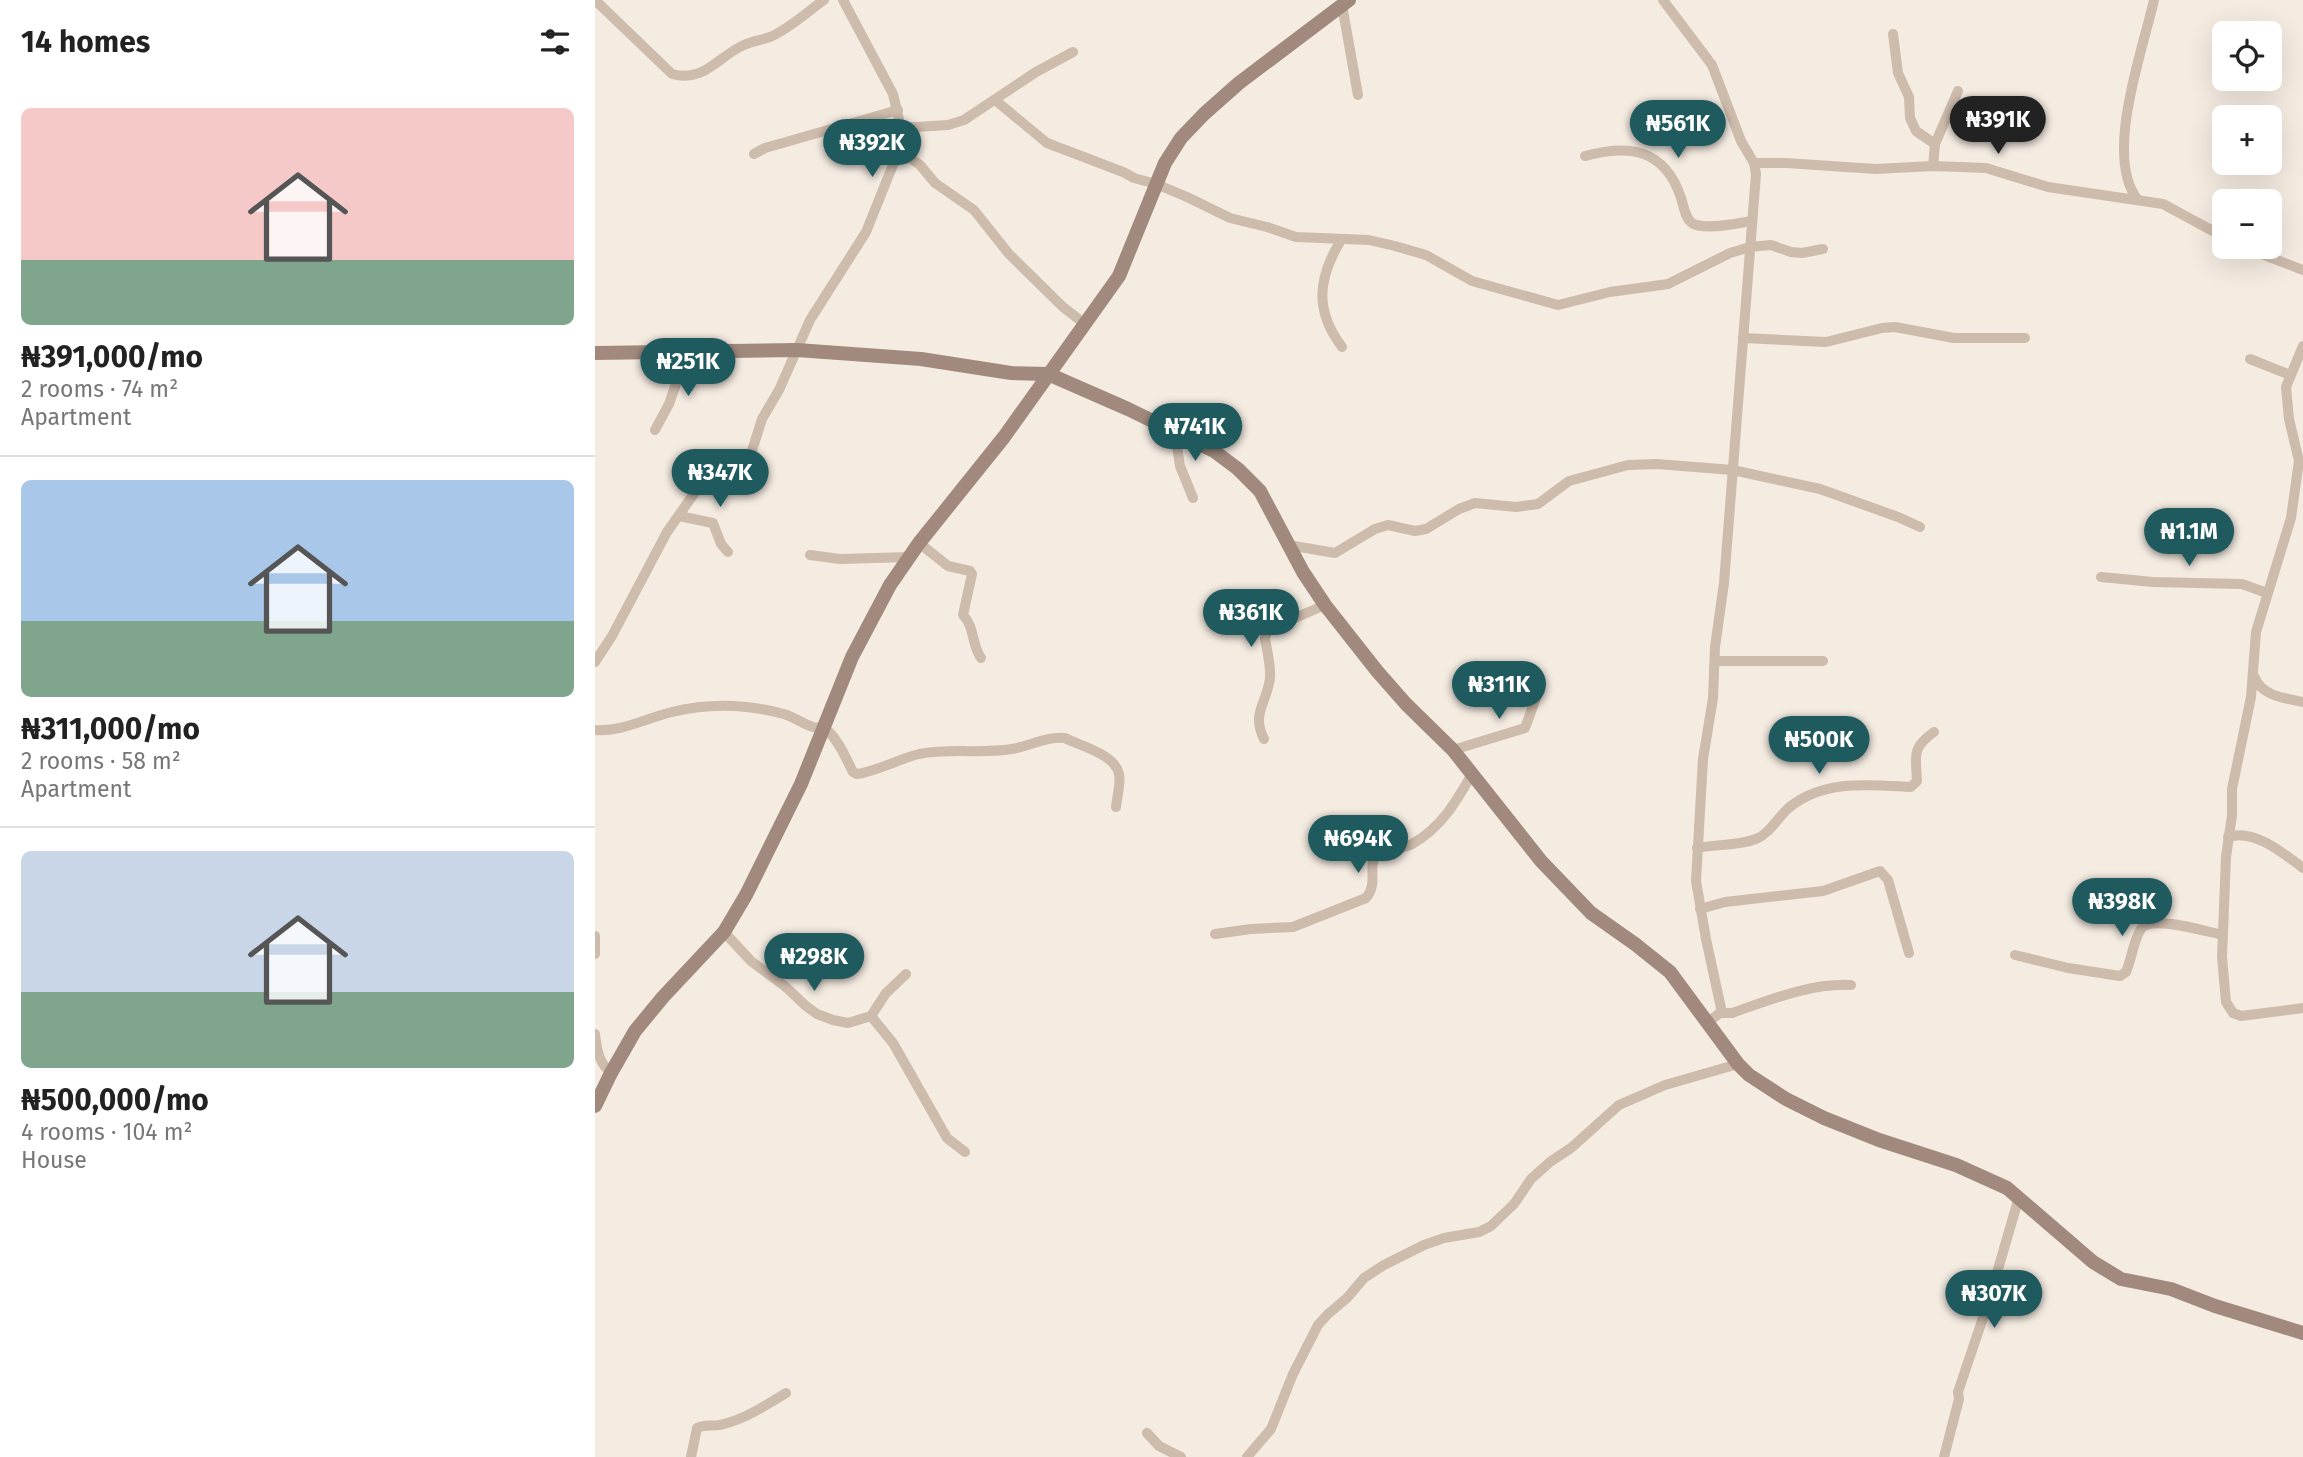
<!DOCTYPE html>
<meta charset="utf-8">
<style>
:root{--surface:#fff;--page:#f6f6f6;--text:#222;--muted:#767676;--line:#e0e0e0;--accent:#1f5a5e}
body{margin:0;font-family:"Fira Sans",sans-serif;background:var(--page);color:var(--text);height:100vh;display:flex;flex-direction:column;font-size:26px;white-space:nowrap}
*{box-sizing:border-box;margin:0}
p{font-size:23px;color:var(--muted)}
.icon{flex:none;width:38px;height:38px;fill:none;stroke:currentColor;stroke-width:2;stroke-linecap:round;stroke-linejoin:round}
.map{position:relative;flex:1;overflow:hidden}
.details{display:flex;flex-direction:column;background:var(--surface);width:595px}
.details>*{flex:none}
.fabs{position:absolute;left:1617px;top:21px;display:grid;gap:14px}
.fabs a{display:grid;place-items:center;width:70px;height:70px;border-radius:10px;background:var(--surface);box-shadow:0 7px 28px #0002;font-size:35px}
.price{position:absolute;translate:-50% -60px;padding:0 16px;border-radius:24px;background:var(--accent);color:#fff;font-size:23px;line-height:46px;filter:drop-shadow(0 2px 4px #0008)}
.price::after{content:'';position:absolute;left:50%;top:42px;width:21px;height:16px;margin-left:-10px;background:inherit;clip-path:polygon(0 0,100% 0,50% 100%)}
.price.current{background:#222;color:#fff}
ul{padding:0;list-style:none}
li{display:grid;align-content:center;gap:14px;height:371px;padding:0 21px}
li+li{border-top:2px solid var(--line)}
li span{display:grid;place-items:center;height:217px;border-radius:10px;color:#555}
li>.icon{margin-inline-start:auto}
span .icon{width:126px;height:126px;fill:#fffc;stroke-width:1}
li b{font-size:30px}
h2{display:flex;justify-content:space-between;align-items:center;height:84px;padding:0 21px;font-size:30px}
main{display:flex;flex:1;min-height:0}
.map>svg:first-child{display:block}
</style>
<main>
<section class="details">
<h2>14 homes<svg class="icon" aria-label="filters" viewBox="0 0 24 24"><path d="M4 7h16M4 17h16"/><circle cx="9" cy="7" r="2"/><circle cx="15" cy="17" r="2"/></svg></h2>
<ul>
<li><span style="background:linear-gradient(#f6c9c9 70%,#7fa58c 0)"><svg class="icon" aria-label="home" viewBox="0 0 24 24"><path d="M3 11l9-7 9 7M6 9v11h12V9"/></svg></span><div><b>₦391,000/mo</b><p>2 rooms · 74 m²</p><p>Apartment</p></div></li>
<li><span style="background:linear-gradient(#a9c7e8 65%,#7fa58c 0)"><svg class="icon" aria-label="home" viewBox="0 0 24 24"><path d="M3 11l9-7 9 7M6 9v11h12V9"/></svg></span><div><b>₦311,000/mo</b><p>2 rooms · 58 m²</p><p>Apartment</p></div></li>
<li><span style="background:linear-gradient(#c9d6e8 65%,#7fa58c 0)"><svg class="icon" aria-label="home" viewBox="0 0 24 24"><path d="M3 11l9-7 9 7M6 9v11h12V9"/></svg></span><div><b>₦500,000/mo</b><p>4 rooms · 104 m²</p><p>House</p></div></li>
</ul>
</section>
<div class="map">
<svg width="1708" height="1457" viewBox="0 0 1708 1457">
<rect width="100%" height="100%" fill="#f4ebe1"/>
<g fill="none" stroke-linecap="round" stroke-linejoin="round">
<g stroke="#cdbbac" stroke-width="10">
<path d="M0,0L77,74C110,83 123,56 149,45C157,41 167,40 175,37C194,29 212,12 229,0"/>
<path d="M1068,0L1117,65L1146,141L1159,163L1161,174L1129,583L1120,647L1118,698L1108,759L1101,881L1111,939L1126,1008L1125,1013L1113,1022"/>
<path d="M747,5L763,95"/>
<path d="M1298,34L1303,73L1314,97L1315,118L1321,131L1340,144"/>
<path d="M400,100L452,143L528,172L539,178L561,184L592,197L635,218L672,227L701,237L774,240L800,246L831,255L877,281L963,305L1015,292L1073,284L1135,253L1155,247L1176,245L1196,252L1207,253L1228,249"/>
<path d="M306,128L353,125L369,120L441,72L478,52"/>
<path d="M304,150L325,165L340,183L379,210L414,254L468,307L490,324"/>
<path d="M159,154L170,148L303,110"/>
<path d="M990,156C1035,144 1070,149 1086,198C1089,207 1090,218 1097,223C1109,231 1143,223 1157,221"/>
<path d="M1159,163H1191L1281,169L1338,166L1391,168L1453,187L1568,204L1629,237"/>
<path d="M1338,166L1340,144L1363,91"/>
<path d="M1543,200C1508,157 1548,50 1559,0"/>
<path d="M746,240C723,278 719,310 747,347"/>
<path d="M1648,247L1708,270"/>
<path d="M1148,338L1231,342L1287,328L1300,327L1359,338H1430"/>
<path d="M1708,346L1691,387L1694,419L1704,461L1696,518L1661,632L1656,697L1637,789V815L1631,857L1627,957L1631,1002L1638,1013L1646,1016L1708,1008"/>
<path d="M1655,359L1695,375"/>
<path d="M60,430L74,404L92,352"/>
<path d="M580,433L585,466L598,498"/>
<path d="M84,516L118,523L126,544L133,552"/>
<path d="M324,543L353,566L375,571L377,574L368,615C380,627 376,644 386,658"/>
<path d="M693,545L740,553L780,529L793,525L820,531L831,529L864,509L880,503L921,507L943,504L974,481L1033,465L1062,464L1138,470L1225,489L1303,517L1325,527"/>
<path d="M215,555L245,559L314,557"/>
<path d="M1506,577L1558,582L1647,584L1672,593"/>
<path d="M1120,661H1228"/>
<path d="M0,662L17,636L72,532L103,488L117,479L142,471L149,466L155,457L167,419L184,390L215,320L271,232L304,150L306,128L298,94L248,0"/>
<path d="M1659,676C1666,696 1689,698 1708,702"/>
<path d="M0,730C28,732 51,718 77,712C114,703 152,704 189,714C199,717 208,724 218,727C221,728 225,727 228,728C241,733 252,761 258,772L262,774C283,771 303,759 324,754C356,748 386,754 417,749C434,746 453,736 470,738C485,746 520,754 524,774C526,784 522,796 521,807"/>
<path d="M669,739C656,713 672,703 675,678C676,666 672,651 670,638L672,632L686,624L730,605"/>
<path d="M858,750L930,728L945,687"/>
<path d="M1633,837C1659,828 1689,854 1708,868"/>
<path d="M1102,848C1121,844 1143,846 1161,839C1176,833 1183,816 1196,806C1231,779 1276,785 1316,787L1322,781C1321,756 1316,748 1339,732"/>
<path d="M1105,909L1130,902L1228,891L1285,871L1293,880L1314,953"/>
<path d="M129,932L156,961L191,987L211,1006L222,1014L238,1020L253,1023L276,1016L291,993L311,974"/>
<path d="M620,934L656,929L698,927L771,898C784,883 772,865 781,857C788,849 806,850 817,844C846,828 861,802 877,774"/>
<path d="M0,936V954"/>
<path d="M1420,955L1473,968L1525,976L1531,972C1537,959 1538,941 1546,929C1556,914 1612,932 1628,935"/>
<path d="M1125,1013H1137C1175,1000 1215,983 1256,985"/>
<path d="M276,1016L298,1043L352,1138L370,1152"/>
<path d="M0,1034C2,1049 3,1062 16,1073"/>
<path d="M552,1433L564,1446L586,1457"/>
<path d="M96,1457L102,1428C110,1424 120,1427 129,1424C152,1418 171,1405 191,1393"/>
<path d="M652,1457L676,1429L698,1374L723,1325L733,1314L752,1298L769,1278L789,1265L829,1245L849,1238L884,1232L896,1226L919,1204L936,1179L955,1162L976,1148L1024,1105L1070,1085L1143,1064"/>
<path d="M1349,1457L1364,1399L1363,1392L1395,1297L1424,1197"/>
</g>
<g stroke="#a18a7d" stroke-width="14">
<path d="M0,353L202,350L326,359L416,373L453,374L533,409L619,451L643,469L665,491L708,572L730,605L782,671L811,704L858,750L946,861L996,913L1040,944L1075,972L1143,1064L1154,1075L1191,1099L1229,1118L1284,1140L1361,1165L1412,1188L1498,1262L1526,1279L1576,1289L1620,1306L1708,1333"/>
<path d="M0,1106L16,1073L40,1031L68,997L129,932L151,895L206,784L257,657L295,585L324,543L409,437L524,276L570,163L586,138L609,114L644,83L754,0"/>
</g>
</g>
</svg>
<div class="fabs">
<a><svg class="icon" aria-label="locate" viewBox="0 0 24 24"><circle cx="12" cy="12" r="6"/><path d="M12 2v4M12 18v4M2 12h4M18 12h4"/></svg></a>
<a>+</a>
<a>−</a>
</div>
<b class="price current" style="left:1403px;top:156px">₦391K</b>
<b class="price" style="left:1083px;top:160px">₦561K</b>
<b class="price" style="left:277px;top:179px">₦392K</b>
<b class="price" style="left:93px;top:398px">₦251K</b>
<b class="price" style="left:600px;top:463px">₦741K</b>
<b class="price" style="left:125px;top:509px">₦347K</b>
<b class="price" style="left:1594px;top:568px">₦1.1M</b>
<b class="price" style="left:656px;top:649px">₦361K</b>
<b class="price" style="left:904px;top:721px">₦311K</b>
<b class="price" style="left:1224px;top:776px">₦500K</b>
<b class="price" style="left:763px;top:875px">₦694K</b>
<b class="price" style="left:1527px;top:938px">₦398K</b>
<b class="price" style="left:219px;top:993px">₦298K</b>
<b class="price" style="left:1399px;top:1330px">₦307K</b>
</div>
</main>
